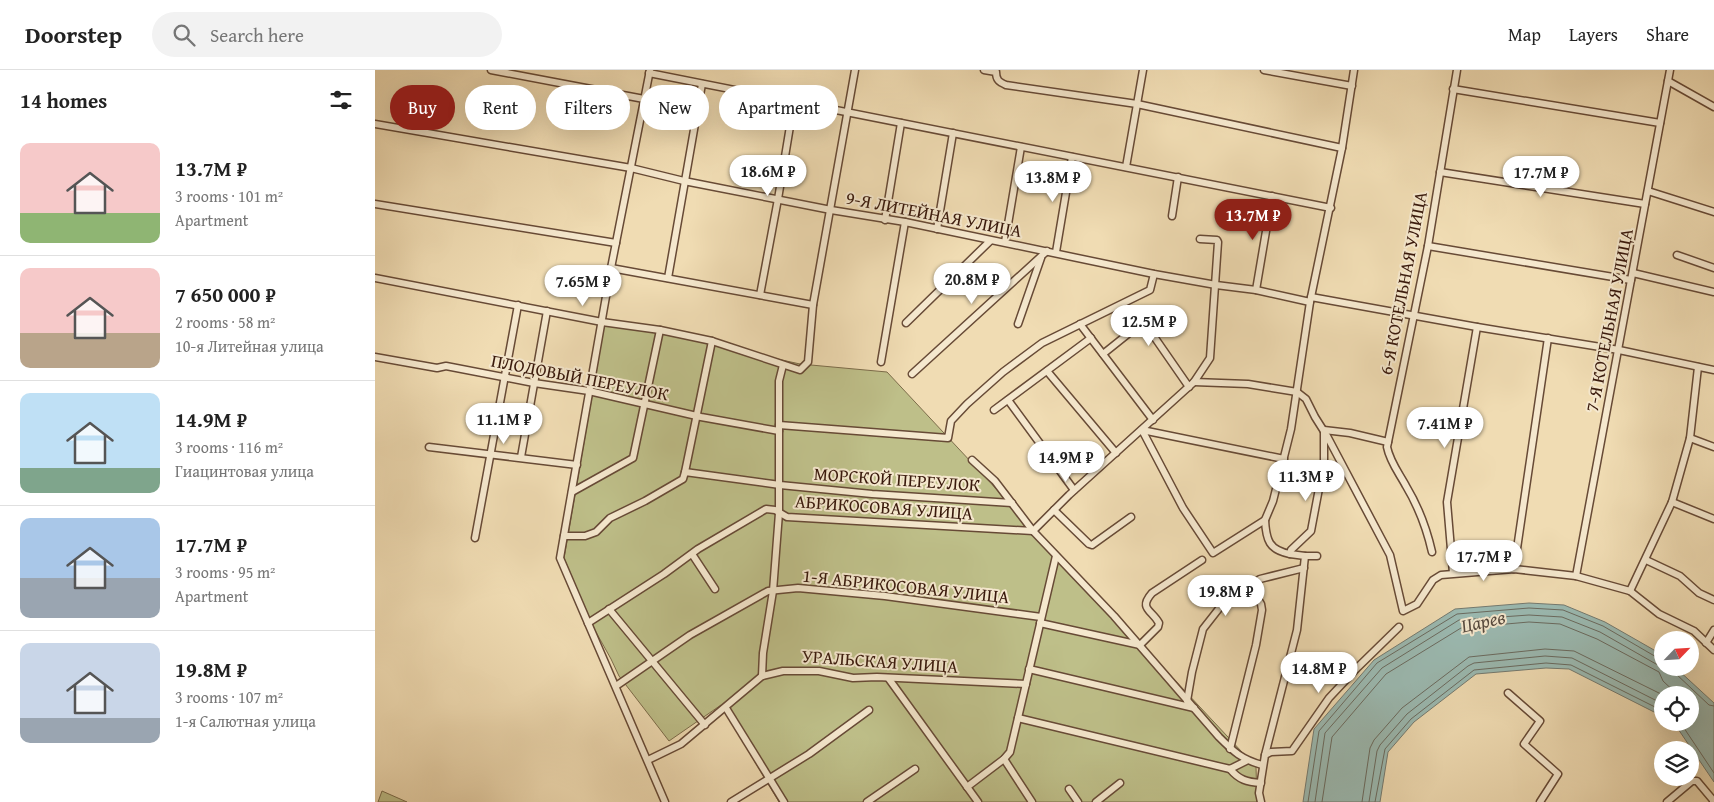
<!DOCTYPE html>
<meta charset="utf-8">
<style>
:root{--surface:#fff;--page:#f2f2f2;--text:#222;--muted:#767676;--line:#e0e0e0;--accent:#8f2418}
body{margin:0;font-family:"Gentium Book Plus",serif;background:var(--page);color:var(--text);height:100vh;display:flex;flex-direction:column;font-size:19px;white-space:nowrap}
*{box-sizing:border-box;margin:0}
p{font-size:16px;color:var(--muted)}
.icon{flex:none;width:28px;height:28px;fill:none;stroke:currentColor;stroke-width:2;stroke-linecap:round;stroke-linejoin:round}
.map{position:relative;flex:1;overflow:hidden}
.sheet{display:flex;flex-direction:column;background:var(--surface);width:375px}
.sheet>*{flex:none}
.banner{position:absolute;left:15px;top:15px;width:475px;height:45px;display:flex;gap:10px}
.needle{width:32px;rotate:65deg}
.tools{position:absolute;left:1279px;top:561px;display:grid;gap:10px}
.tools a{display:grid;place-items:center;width:45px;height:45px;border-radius:50%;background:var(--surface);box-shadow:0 5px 20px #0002;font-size:25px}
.price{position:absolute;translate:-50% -42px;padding:0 11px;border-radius:18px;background:#fff;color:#222;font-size:16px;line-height:32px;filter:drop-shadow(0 1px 2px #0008)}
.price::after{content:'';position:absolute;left:50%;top:30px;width:15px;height:11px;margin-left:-8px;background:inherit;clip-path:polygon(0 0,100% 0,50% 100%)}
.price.on{background:var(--accent);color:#fff}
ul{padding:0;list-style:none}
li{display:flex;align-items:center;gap:15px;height:125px;padding:0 20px}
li+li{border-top:1px solid var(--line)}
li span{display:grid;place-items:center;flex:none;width:140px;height:100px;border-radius:10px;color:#555}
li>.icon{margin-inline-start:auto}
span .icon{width:60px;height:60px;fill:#fffc;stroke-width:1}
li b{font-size:21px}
h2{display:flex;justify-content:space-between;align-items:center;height:60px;padding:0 20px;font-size:21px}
.pill{padding:0 18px;border-radius:22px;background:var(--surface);box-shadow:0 5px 20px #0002;font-size:18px;line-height:45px}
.pill.on{background:var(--accent);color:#fff}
header{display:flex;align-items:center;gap:30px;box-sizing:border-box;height:70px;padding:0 25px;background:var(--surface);border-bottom:1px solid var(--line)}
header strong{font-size:24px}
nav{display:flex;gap:28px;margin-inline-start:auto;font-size:18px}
.search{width:350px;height:45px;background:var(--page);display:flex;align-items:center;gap:12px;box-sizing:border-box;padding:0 18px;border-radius:28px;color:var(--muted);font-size:19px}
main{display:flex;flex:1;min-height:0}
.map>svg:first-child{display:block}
</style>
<header>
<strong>Doorstep</strong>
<div class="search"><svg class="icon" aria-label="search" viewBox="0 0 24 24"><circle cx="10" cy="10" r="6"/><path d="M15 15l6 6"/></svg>Search here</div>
<nav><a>Map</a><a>Layers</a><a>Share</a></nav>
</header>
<main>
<section class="sheet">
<h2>14 homes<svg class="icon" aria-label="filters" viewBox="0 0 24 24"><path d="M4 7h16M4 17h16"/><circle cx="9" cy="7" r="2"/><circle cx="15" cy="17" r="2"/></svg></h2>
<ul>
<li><span style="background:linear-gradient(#f6c9c9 70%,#8fb573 0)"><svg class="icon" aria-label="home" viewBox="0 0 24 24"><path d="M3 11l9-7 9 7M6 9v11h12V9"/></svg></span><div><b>13.7M ₽</b><p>3 rooms · 101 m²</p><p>Apartment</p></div></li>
<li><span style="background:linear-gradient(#f6c9c9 65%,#b9a48a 0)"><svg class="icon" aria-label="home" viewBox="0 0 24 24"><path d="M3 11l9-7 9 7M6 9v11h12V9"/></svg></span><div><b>7 650 000 ₽</b><p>2 rooms · 58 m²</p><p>10-я Литейная улица</p></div></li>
<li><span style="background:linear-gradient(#bfe0f5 75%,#7fa58c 0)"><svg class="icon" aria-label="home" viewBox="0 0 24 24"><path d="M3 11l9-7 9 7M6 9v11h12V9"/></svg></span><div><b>14.9M ₽</b><p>3 rooms · 116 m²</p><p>Гиацинтовая улица</p></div></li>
<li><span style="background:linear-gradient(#a9c7e8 60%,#9aa5b1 0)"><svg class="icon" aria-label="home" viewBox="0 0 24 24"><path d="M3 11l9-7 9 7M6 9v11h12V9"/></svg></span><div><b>17.7M ₽</b><p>3 rooms · 95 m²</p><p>Apartment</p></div></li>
<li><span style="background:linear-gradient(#c9d6e8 75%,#9aa5b1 0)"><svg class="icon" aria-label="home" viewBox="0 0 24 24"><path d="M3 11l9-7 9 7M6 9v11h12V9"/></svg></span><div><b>19.8M ₽</b><p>3 rooms · 107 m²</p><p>1-я Салютная улица</p></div></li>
</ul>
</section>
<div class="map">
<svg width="1339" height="732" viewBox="0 0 1339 732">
<rect width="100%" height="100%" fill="#f0dcb3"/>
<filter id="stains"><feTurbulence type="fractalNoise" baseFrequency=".004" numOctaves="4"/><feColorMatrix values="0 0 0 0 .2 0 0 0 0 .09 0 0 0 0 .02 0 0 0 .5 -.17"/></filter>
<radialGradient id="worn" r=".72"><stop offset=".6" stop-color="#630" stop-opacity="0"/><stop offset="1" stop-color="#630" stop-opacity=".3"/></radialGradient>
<g fill="#bebf89" stroke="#7c6c4a">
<path d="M230,251L425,294L512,302L881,697L882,732H404L346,635L294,671L244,606L236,589L217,555L189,488Z"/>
<path d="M7,721L32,732H3Z"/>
</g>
<path fill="#9bbab2" stroke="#747a70" d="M1154,533L1189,535L1230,552L1286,584L1287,585L1288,598H1301L1339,633V712L1299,653L1315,652V625H1288L1287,646L1194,599L1171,598L1101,604L1039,652L1013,682L1005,732H928L939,659L999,590L1080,539Z"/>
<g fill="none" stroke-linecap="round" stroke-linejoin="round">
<g stroke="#6a6a5f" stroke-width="1">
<path d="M1298,598L1300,603L1334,635L1339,636"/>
<path d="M1305,652L1339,703"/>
<path d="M933,732L944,661L1002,593L1082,544L1154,538L1188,540L1228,556L1283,588L1288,589"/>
<path d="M940,732L950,663L1007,598L1084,550L1154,545L1187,547L1225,562L1281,594L1288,595"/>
<path d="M947,732L957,667L1011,604L1086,558L1154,552L1185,554L1222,569L1284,602L1288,611L1303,625"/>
<path d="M987,732L995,678L999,670L1027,638L1094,587L1170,579L1199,581L1288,625"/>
<path d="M994,732L1002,681L1005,675L1032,644L1093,596L1099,593L1170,586L1197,588L1288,634"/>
<path d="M1000,732L1010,679L1036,649L1099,600L1171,593L1196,595L1288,641"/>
</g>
<g stroke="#674a36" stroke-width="9">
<g id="minor">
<path d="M116,0L269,29"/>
<path d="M275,0L236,198L185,488L290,732"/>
<path d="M609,0L621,2C621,10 624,12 631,15L762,34L967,78"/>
<path d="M889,0L977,16"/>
<path d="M274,3L956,138"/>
<path d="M1293,11L1339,37"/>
<path d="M1078,19L1285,53"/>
<path d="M0,54L256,98L309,111L456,140L530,152L779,204L841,215L881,220L935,232"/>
<path d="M751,97L768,0"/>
<path d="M1065,102L1270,134"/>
<path d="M1273,121L1339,142"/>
<path d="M0,134L241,173"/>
<path d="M797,146L803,107"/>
<path d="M510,150L526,53"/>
<path d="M562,159L578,63"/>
<path d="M630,172L646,77"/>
<path d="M1053,176L1256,210"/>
<path d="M681,182L697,87"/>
<path d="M1302,185L1339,198"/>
<path d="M236,198L438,235"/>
<path d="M1258,203L1339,222"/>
<path d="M0,208L227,252L285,260L337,271L425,300L433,292L438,235L480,0"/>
<path d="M293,208L327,14"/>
<path d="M881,220L897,126"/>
<path d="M385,225L403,129L419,32"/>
<path d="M936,227L1102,257L1244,280L1339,300"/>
<path d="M531,253L615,171"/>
<path d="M643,254L666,188"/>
<path d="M705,254L778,350"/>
<path d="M728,284L763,256L771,255L814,317"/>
<path d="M0,287L62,298L71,296L159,313L214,321L326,347L404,361"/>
<path d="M506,292L530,152"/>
<path d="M672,301L741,383"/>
<path d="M537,304L672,181"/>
<path d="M819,312L873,314L922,322L931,329L940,347L952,366L1015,485L1028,541L1042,534L1058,510L1066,505L1139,499L1201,506L1255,521L1284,544L1319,561L1339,580"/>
<path d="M633,330L699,420"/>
<path d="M619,340L716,268"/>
<path d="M404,355L573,368L576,351L592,334L628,302L667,273L775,220L779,204"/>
<path d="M767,360L808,438L838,483L890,450L898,431L916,359L935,232L967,78L979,0"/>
<path d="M767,360L909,389"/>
<path d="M1315,368L1339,377"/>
<path d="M54,377L202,395"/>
<path d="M146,387L172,241"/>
<path d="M597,390L620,411L658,461L739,546L844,667C859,682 866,689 887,695"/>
<path d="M310,402L337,271"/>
<path d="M197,422L258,388L285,260"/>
<path d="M1297,432L1339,449"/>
<path d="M679,440L714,474L717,475L756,447"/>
<path d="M890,450C891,470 894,480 915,484L916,480L936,461L949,392V360L975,363L1013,372"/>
<path d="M658,461L694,425L819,312L835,288L843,172L842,170L825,169"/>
<path d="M189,466H210L221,462L235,448L270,431L308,409L310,402L405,415L497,424L637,433"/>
<path d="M100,468L143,235"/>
<path d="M1057,482C1052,460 1043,436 1031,416C1024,403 1015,392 1012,377L1053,176L1082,0"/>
<path d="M317,484L340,519"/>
<path d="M930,486H942"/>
<path d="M1271,490L1305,506L1324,523L1339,530"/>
<path d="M1139,499L1173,268"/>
<path d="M1078,503L1072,432L1102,257"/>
<path d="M1201,506L1295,0"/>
<path d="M1255,521L1297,432L1315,368L1323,297"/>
<path d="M234,539L330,655"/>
<path d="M213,553L289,504L323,479L391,439L400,440L412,447L658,461"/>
<path d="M665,553L765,575L783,557L784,553C777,540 763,539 777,523L827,490"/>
<path d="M1331,573L1339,560"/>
<path d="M654,599L819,638"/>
<path d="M387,606L388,583L398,521L404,443V311L408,295"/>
<path d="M514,609L603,732"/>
<path d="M241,616L315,565L393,521L423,518L510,526L666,547"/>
<path d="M1133,623L1165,651L1149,674L1183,704L1165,732"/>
<path d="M812,631L817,602L828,559L846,536L885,509L929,498"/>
<path d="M351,638L409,732"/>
<path d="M643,648L855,699L871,691"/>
<path d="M855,679L881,575L887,540L886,534L875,516"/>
<path d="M890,685L922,560L930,486L915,484"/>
<path d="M629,689L657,732"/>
<path d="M273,690L306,674L387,606L408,601H444L478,608L502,607L651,614"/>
<path d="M855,699C864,710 872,712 886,713"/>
<path d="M592,717L629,689L635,682L681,486"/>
<path d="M694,719L703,732"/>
<path d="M356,732L434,684L494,640"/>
<path d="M492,732L540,699"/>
<path d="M721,732L745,713"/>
<path d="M886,732L884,723L890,685L896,682L917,681L954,628L983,597L1024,557"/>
<path d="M1292,732L1317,711H1322L1338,730V732"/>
</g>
</g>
<use href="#minor" stroke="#f5e8ce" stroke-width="6"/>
</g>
<g text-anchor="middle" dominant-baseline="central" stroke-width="4" stroke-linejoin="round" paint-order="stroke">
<g font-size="18" fill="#39190c" stroke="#f5e8ce">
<text transform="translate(559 144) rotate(11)">9-Я ЛИТЕЙНАЯ УЛИЦА</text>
<text transform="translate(1028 213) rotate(-79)">6-Я КОТЕЛЬНАЯ УЛИЦА</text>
<text transform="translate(1234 250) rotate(-79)">7-Я КОТЕЛЬНАЯ УЛИЦА</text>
<text transform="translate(205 307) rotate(11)">ПЛОДОВЫЙ ПЕРЕУЛОК</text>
<text transform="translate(522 409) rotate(4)">МОРСКОЙ ПЕРЕУЛОК</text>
<text transform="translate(509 437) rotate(4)">АБРИКОСОВАЯ УЛИЦА</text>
<text transform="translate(531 516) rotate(6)">1-Я АБРИКОСОВАЯ УЛИЦА</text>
<text transform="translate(505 591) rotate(4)">УРАЛЬСКАЯ УЛИЦА</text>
</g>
<g font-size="19" font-style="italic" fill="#56493e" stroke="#f5e8ce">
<text transform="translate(1108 551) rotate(-13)">Царев</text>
</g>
</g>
<rect width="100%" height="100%" filter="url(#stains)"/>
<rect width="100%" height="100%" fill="url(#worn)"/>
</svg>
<div class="tools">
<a><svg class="needle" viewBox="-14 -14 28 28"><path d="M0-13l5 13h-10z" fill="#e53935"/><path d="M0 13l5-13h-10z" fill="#767676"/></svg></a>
<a><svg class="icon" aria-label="locate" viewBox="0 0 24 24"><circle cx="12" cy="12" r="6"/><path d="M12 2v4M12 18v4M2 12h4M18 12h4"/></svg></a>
<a><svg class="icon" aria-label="layers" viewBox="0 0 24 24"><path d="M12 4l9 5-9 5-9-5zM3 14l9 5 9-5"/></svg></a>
</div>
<b class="price" style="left:393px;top:127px">18.6M ₽</b>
<b class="price" style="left:1166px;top:128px">17.7M ₽</b>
<b class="price" style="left:678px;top:133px">13.8M ₽</b>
<b class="price on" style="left:878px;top:171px">13.7M ₽</b>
<b class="price" style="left:597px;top:235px">20.8M ₽</b>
<b class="price" style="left:208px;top:237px">7.65M ₽</b>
<b class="price" style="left:774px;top:277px">12.5M ₽</b>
<b class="price" style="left:129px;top:375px">11.1M ₽</b>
<b class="price" style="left:1070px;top:379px">7.41M ₽</b>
<b class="price" style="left:691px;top:413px">14.9M ₽</b>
<b class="price" style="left:931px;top:432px">11.3M ₽</b>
<b class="price" style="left:1109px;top:512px">17.7M ₽</b>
<b class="price" style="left:851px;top:547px">19.8M ₽</b>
<b class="price" style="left:944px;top:624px">14.8M ₽</b>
<div class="banner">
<a class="pill on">Buy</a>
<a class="pill">Rent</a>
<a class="pill">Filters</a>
<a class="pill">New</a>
<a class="pill">Apartment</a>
</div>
</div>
</main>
